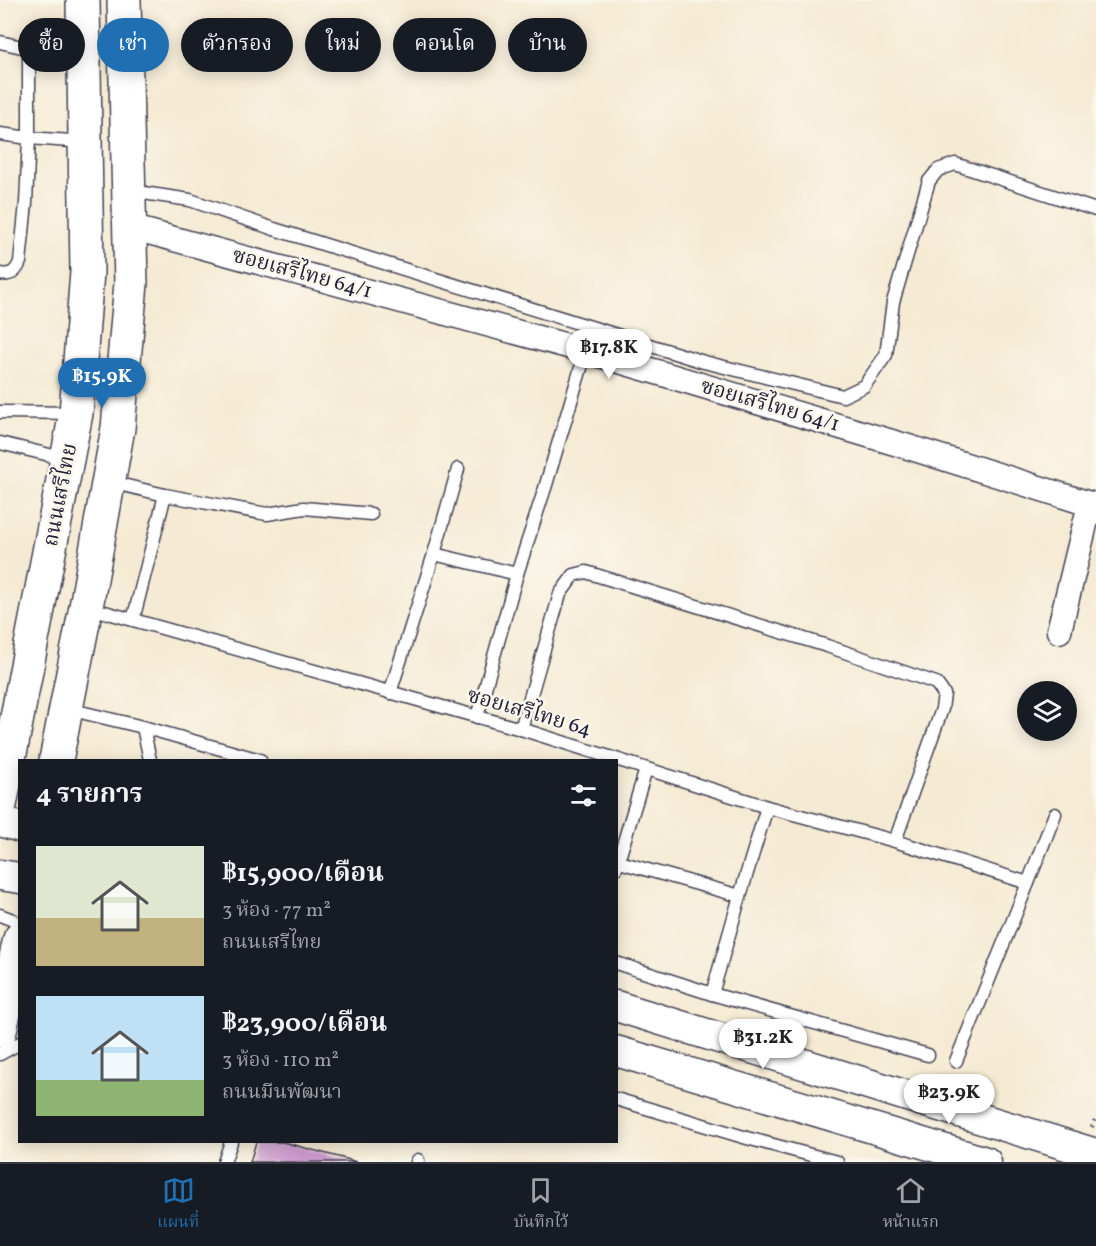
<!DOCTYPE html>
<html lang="th">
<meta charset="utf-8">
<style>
:root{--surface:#171b24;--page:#242831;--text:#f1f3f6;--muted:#9ea1a6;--line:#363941;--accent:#1f6fb2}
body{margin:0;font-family:Vollkorn,"Noto Serif Thai",serif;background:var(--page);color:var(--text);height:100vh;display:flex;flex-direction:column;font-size:22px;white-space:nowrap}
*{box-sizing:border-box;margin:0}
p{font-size:20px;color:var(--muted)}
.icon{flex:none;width:33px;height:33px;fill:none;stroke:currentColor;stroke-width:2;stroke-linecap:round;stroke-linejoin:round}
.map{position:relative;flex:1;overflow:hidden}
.sheet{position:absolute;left:18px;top:759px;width:600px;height:384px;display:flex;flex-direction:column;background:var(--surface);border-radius:0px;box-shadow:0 3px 15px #0003}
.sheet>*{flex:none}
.hud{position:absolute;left:18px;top:18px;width:600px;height:54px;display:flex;gap:12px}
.fabs{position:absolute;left:1017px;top:681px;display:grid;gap:12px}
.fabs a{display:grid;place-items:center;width:60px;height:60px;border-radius:50%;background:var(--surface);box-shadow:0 3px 15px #0003;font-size:30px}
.price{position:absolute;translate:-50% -51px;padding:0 14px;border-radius:21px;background:#fff;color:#222;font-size:20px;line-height:39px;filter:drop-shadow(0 2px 3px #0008)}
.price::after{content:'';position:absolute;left:50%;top:36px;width:18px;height:14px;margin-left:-9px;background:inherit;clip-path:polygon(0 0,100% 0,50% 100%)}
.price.active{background:var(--accent);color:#fff}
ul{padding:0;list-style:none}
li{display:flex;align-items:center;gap:18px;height:150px;padding:0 18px}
li span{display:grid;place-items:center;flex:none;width:168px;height:120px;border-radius:0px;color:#555}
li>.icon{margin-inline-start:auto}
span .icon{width:72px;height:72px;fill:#fffc;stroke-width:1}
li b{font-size:26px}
h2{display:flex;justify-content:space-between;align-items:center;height:72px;padding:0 18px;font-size:26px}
.chip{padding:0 21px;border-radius:27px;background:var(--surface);box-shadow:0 3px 15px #0003;font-size:21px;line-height:54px}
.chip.active{background:var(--accent);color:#fff}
.tabs{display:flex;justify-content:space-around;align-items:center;height:84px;border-top:2px solid var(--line);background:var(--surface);font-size:16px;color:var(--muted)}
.tabs a{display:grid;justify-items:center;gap:3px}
.tabs .active{color:var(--accent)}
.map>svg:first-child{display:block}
</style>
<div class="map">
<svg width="1096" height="1162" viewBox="0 0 1096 1162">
<rect width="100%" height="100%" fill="#fbf7ec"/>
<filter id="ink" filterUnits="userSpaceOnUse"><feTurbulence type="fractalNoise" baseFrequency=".0167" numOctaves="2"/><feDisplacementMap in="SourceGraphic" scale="12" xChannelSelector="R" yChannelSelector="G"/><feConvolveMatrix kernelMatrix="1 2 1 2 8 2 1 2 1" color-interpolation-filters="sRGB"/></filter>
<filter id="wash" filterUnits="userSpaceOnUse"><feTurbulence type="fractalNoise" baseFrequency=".008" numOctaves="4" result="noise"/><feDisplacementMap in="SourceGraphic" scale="24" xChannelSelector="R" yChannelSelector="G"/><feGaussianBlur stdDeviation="1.35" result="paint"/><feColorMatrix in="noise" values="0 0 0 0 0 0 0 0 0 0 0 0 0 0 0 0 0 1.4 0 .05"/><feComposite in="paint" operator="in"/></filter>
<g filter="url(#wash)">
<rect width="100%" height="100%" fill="#f5ead3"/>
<g id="blocks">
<path fill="#cb98cd" d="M256,1142H283L357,1162H250Z"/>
</g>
</g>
<g filter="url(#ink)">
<use href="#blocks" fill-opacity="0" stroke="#424052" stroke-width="1.5"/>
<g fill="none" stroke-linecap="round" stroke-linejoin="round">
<g stroke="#424052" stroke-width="15">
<g id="service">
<path d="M0,42L26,48L29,50V138L85,142"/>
<path d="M0,134L29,138L26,203L20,262C16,272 11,276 0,274"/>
<path d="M130,191L190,200L274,229L704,362L843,396L864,386L886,355L893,302L929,181L938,170L955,164L1096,210"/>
<path d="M0,412L75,413"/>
<path d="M0,443L66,459"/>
<path d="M110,482L165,495L267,514L304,508L371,514"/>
<path d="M434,554L517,574"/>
<path d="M87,607L521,729L767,807L895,841L1028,883"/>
<path d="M133,620L165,495"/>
<path d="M390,693L434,554L458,469"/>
<path d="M68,709L143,727L260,760"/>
<path d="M477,717L517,574L545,488L586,351"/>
<path d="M143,727L150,760"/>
<path d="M521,729L560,594L574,575L586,572L827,646L936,683L944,694L942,709L895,841"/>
<path d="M616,861L740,896"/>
<path d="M616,868L646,769"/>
<path d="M0,915L13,920L20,930"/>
<path d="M616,963L712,994L740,896L767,807"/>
<path d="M712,994L928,1055"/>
<path d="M0,1054L20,1043"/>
<path d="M956,1061L1028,883L1055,814"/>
<path d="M616,1099L747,1138L837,1162"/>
<path d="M224,1162L231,1142"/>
<path d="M417,1162L418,1160"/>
</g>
</g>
<g stroke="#424052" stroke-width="27">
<g id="minor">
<path d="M130,227L586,351L905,446L1096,506"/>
<path d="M1059,631L1090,504"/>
</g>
</g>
<g stroke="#424052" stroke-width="33">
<g id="tertiary">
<path d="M0,821L20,827"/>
<path d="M0,875L20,878"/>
<path d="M616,1006L920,1100"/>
<path d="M616,1051L986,1162"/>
</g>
</g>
<g stroke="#424052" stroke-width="36">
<g id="secondary">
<path d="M56,760L86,607L118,428L131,283L124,0"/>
<path d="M0,805L76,413L87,272L83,0"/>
<path d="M0,1031L20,939"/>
</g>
</g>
<path stroke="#424052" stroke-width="4" stroke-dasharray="1.5 4.5" stroke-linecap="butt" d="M1092,1127L1096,1116"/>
<use href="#service" stroke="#fff" stroke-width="12"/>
<use href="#minor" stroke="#fff" stroke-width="24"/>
<use href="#tertiary" stroke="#fff" stroke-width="30"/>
<use href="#secondary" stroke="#fff" stroke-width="33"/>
<g stroke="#424052" stroke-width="33" stroke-linecap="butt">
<path id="tertiary-bridge" d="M920,1100L1096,1154"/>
</g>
<use href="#tertiary-bridge" stroke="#fff" stroke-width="30"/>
</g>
</g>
<g text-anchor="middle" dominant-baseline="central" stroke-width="5" stroke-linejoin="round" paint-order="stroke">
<g font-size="21" fill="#22223b" stroke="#fbf7ec">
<text transform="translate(302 274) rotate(15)">ซอยเสรีไทย 64/1</text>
<text transform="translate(770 406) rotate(16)">ซอยเสรีไทย 64/1</text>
<text transform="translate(61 495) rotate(-79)">ถนนเสรีไทย</text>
<text transform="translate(529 713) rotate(16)">ซอยเสรีไทย 64</text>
</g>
</g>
</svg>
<div class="fabs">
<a><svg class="icon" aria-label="layers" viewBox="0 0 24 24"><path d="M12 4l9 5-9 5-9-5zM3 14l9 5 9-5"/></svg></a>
</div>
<b class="price" style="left:609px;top:380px">฿17.8K</b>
<b class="price active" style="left:102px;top:409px">฿15.9K</b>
<b class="price" style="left:763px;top:1070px">฿31.2K</b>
<b class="price" style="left:949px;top:1125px">฿23.9K</b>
<div class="hud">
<a class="chip">ซื้อ</a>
<a class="chip active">เช่า</a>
<a class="chip">ตัวกรอง</a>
<a class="chip">ใหม่</a>
<a class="chip">คอนโด</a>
<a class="chip">บ้าน</a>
</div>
<section class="sheet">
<h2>4 รายการ<svg class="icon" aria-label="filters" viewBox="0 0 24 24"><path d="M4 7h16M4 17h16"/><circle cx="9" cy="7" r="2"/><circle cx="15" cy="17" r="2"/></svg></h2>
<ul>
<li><span style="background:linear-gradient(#dfe7d0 60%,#c2b280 0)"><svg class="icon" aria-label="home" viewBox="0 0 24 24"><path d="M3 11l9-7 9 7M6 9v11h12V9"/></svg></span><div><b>฿15,900/เดือน</b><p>3 ห้อง · 77 m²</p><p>ถนนเสรีไทย</p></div></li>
<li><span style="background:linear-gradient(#bfe0f5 70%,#8fb573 0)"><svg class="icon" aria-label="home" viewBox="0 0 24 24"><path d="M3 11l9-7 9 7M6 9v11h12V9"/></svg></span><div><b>฿23,900/เดือน</b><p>3 ห้อง · 110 m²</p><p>ถนนมีนพัฒนา</p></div></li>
</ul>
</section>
</div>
<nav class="tabs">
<a class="active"><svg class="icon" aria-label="map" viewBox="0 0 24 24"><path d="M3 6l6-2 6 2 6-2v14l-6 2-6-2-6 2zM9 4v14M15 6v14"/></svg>แผนที่</a>
<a><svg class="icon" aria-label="saved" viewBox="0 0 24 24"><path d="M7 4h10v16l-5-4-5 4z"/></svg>บันทึกไว้</a>
<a><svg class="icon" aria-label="home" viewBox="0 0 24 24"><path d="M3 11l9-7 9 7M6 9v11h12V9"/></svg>หน้าแรก</a>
</nav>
